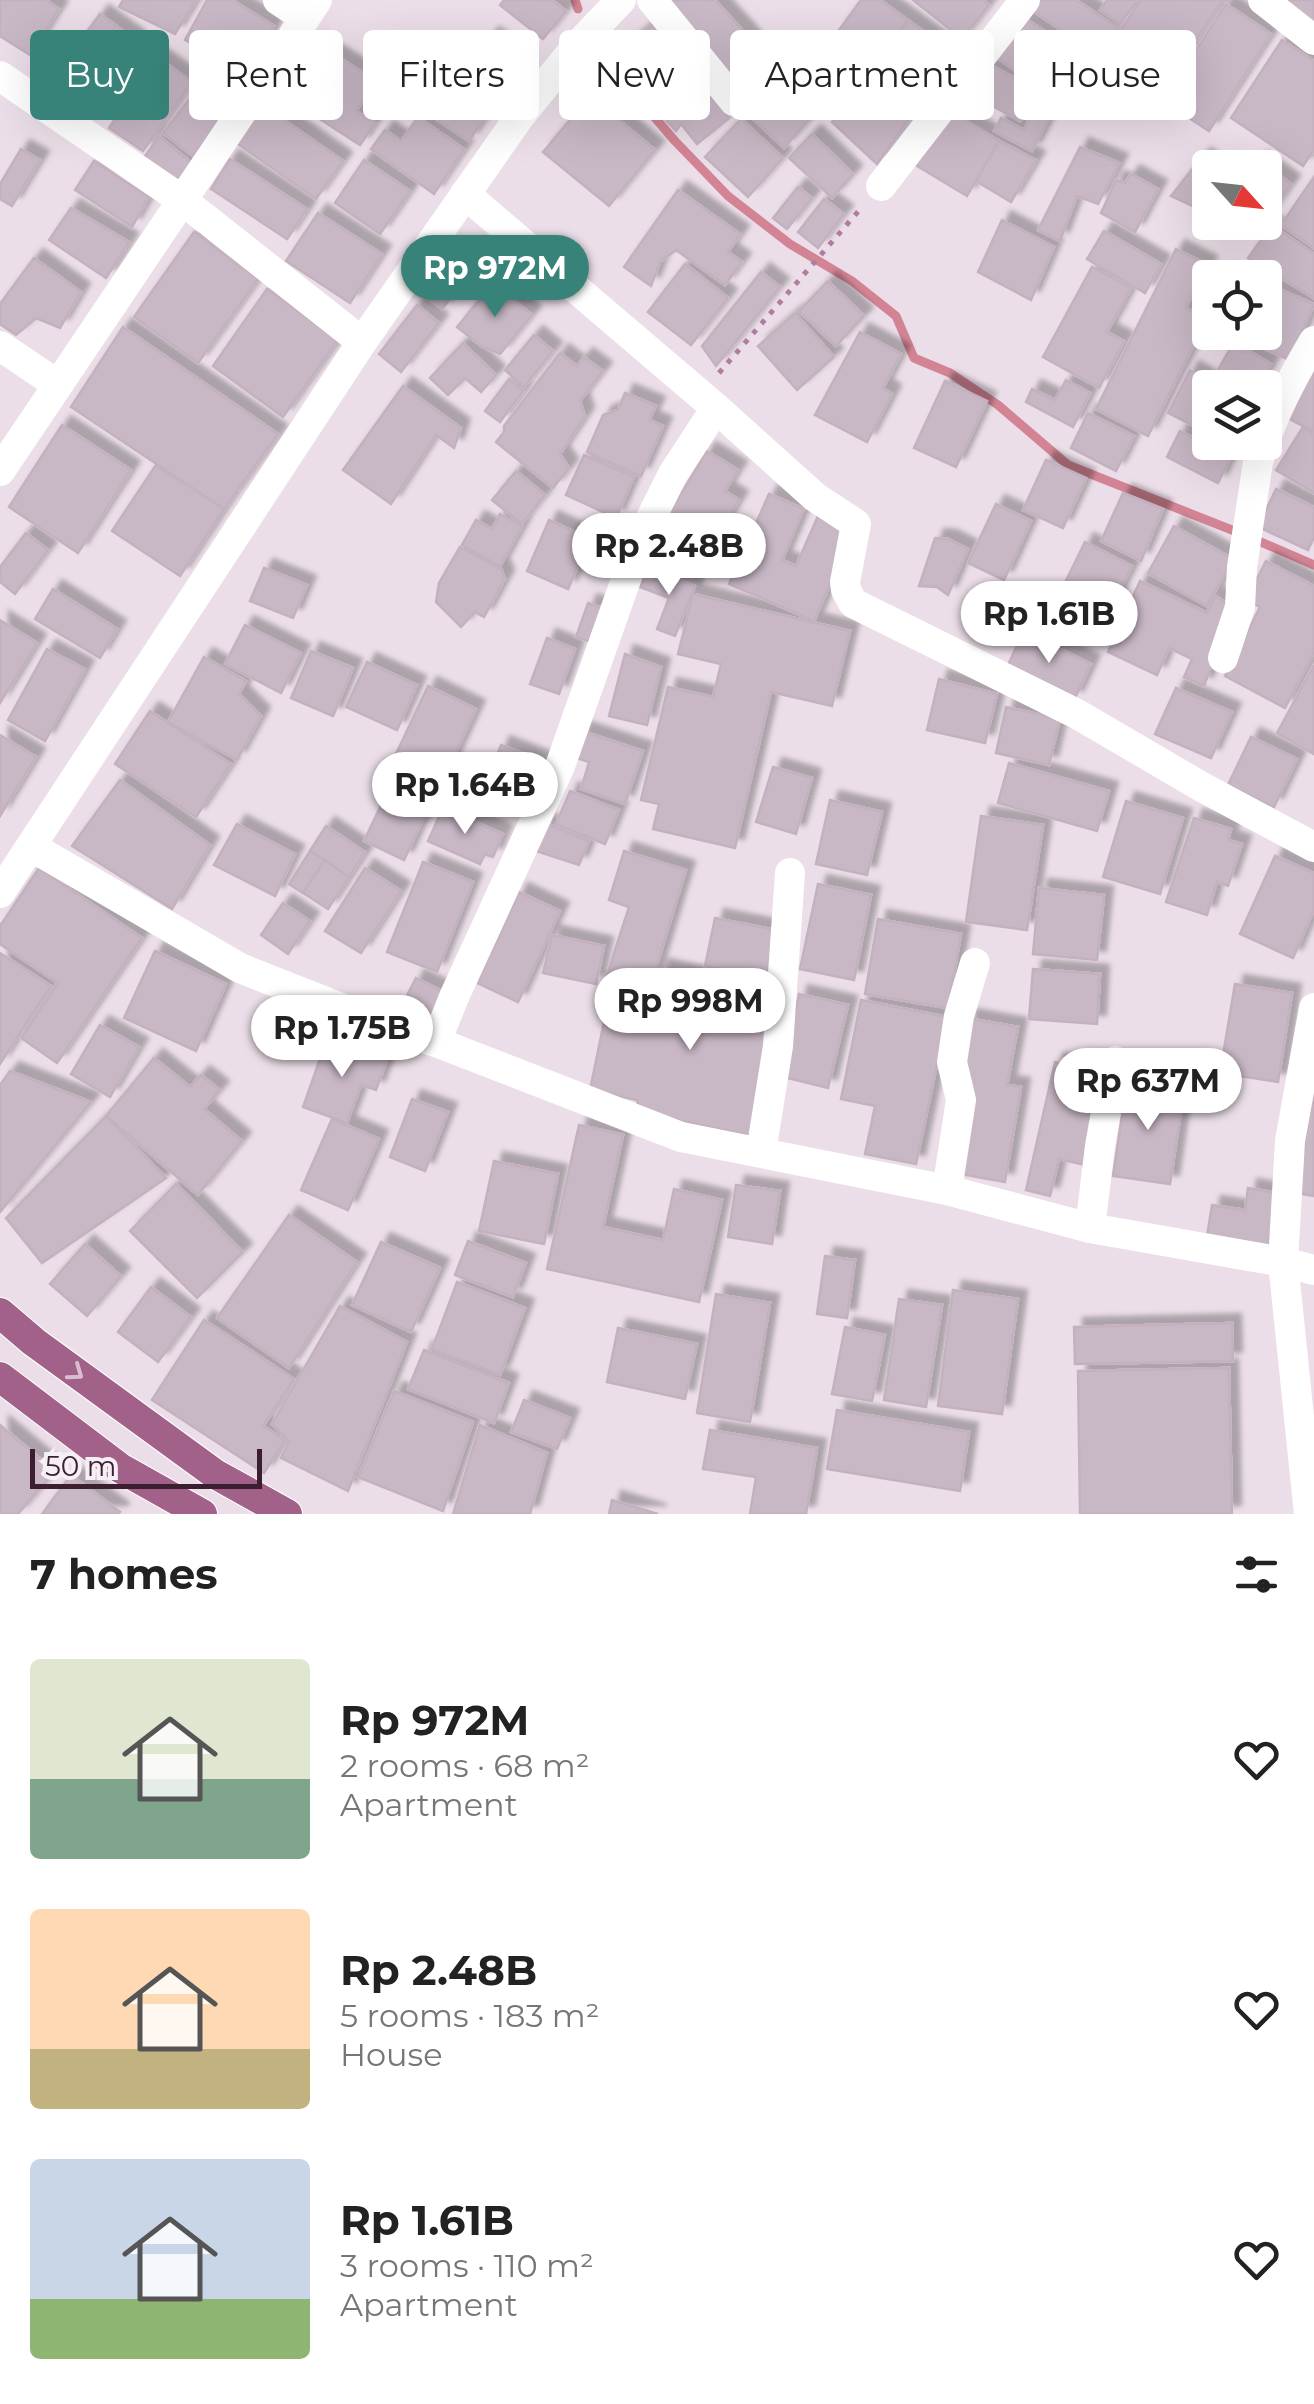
<!DOCTYPE html>
<meta charset="utf-8">
<style>
:root{--surface:#fff;--page:#f2f2f2;--text:#222;--muted:#767676;--accent:#378279}
body{margin:0;font-family:Montserrat,sans-serif;background:var(--page);color:var(--text);height:100vh;display:flex;flex-direction:column;font-size:38px;white-space:nowrap}
*{box-sizing:border-box;margin:0}
p{font-size:32px;color:var(--muted)}
.icon{flex:none;width:55px;height:55px;fill:none;stroke:currentColor;stroke-width:2;stroke-linecap:round;stroke-linejoin:round}
.map{position:relative;height:1514px;overflow:hidden}
.sheet{display:flex;flex-direction:column;background:var(--surface);flex:1}
.sheet>*{flex:none}
.hud{position:absolute;left:30px;top:30px;width:1255px;height:90px;display:flex;gap:20px}
.needle{width:65px;rotate:117deg}
.buttons{position:absolute;left:1192px;top:150px;display:grid;gap:20px}
.buttons a{display:grid;place-items:center;width:90px;height:90px;border-radius:10px;background:var(--surface);box-shadow:0 10px 40px #0002;font-size:50px}
.scale{position:absolute;left:30px;bottom:25px;width:232px;box-sizing:border-box;padding-left:10px;border:5px solid #3b1f31;border-top:0;font-size:28px;line-height:35px;white-space:nowrap;color:#3b1f31;-webkit-text-stroke:8px #f7eff6;paint-order:stroke}
.price{position:absolute;translate:-50% -85px;padding:0 22px;border-radius:35px;background:#fff;color:#222;font-size:32px;line-height:65px;filter:drop-shadow(0 2px 5px #0008)}
.price::after{content:'';position:absolute;left:50%;top:60px;width:30px;height:22px;margin-left:-15px;background:inherit;clip-path:polygon(0 0,100% 0,50% 100%)}
.price.current{background:var(--accent);color:#fff}
ul{padding:0;list-style:none}
li{display:flex;align-items:center;gap:30px;height:250px;padding:0 30px}
li span{display:grid;place-items:center;flex:none;width:280px;height:200px;border-radius:10px;color:#555}
li>.icon{margin-inline-start:auto}
span .icon{width:120px;height:120px;fill:#fffc;stroke-width:1}
li b{font-size:42px}
h2{display:flex;justify-content:space-between;align-items:center;height:120px;padding:0 30px;font-size:42px}
.pill{padding:0 35px;border-radius:10px;background:var(--surface);box-shadow:0 10px 40px #0002;font-size:35px;line-height:90px}
.pill.current{background:var(--accent);color:#fff}
.map>svg:first-child{display:block}
</style>
<div class="map">
<svg width="1314" height="1514" viewBox="0 0 1314 1514">
<defs>
<filter id="shadow"><feDropShadow dx="9" dy="-9" stdDeviation="2.5" flood-color="#0004"/></filter>
</defs>
<rect width="100%" height="100%" fill="#ebdee8"/>
<g fill="none" stroke-linecap="round" stroke-linejoin="round">
<g stroke="#d28494" stroke-width="9">
<path d="M575,0L578,9"/>
<path d="M602,56L675,141L728,196L790,244L852,281L896,316L914,358L950,373L998,405L1068,465L1247,536L1314,565"/>
</g>
</g>
<g fill="#c8b7c5" stroke="#c4b1c0" stroke-width="2.5" filter="url(#shadow)">
<path d="M0,0H46L59,9L30,55L0,36Z"/>
<path d="M123,0H196L175,34L119,7Z"/>
<path d="M207,0H232L274,26L248,74L185,40Z"/>
<path d="M504,0H552L566,11L543,39L500,5Z"/>
<path d="M668,0H715L775,66L746,93Z"/>
<path d="M861,0H880L908,20L879,60L839,30Z"/>
<path d="M913,0H983L989,5L962,39Z"/>
<path d="M1036,0H1076L1117,27L1098,55L1030,9Z"/>
<path d="M1107,0H1138L1120,24L1100,10Z"/>
<path d="M1141,0H1223L1158,96L1102,58Z"/>
<path d="M1284,0H1314V19L1312,22Z"/>
<path d="M1226,4L1271,34L1209,131L1163,101Z"/>
<path d="M100,14L136,40L88,108L51,81Z"/>
<path d="M1020,15L1095,64L1065,105L990,53Z"/>
<path d="M908,20L951,51L922,91L879,60Z"/>
<path d="M652,25L729,118L697,144L681,124L676,131L636,88L646,78L631,42Z"/>
<path d="M490,36L511,50L482,93L495,102L469,141L428,114L465,58L483,71L490,60L479,53Z"/>
<path d="M1282,40L1314,61V150L1303,166L1231,118Z"/>
<path d="M315,42L376,81L356,111L375,123L360,145L304,109L310,100L287,85Z"/>
<path d="M157,57L192,82L143,151L109,128Z"/>
<path d="M985,62L1037,90L1020,121L969,93Z"/>
<path d="M784,71L822,105L784,148L747,113Z"/>
<path d="M866,73L887,85L914,112L877,164L832,122Z"/>
<path d="M201,84L231,107L193,156L163,133Z"/>
<path d="M590,96L655,150L609,206L543,152Z"/>
<path d="M1038,103L1053,110L1032,151L994,131L1001,118L1024,130Z"/>
<path d="M261,104L343,161L316,199L235,142Z"/>
<path d="M946,109L999,141L967,196L914,164Z"/>
<path d="M418,117L464,149L434,194L371,149L385,130L401,141Z"/>
<path d="M741,119L783,158L748,197L705,157Z"/>
<path d="M812,134L853,174L832,198L789,158Z"/>
<path d="M159,136L193,164L174,187L143,159Z"/>
<path d="M999,141L1036,160L1011,202L976,181Z"/>
<path d="M1080,147L1119,163L1098,204L1077,196L1060,241L1038,230Z"/>
<path d="M21,149L40,160L12,206L0,199V184Z"/>
<path d="M1202,157L1217,168H1210V214L1171,196Z"/>
<path d="M230,159L307,209L287,239L211,189Z"/>
<path d="M364,160L410,191L380,234L335,203Z"/>
<path d="M1259,160L1291,184L1265,220V168H1254Z"/>
<path d="M94,161L149,197L132,227L75,190Z"/>
<path d="M1131,174L1158,189L1135,232L1101,213L1116,180L1125,183Z"/>
<path d="M1314,177V248L1281,225Z"/>
<path d="M798,187L812,198L787,229L773,218Z"/>
<path d="M678,190L740,234L728,252L742,262L725,285L676,250L660,262L651,286L624,267Z"/>
<path d="M824,199L844,214L818,248L798,232Z"/>
<path d="M71,208L129,242L106,278L49,240Z"/>
<path d="M318,213L382,254L350,303L286,261Z"/>
<path d="M1002,220L1054,247L1031,300L978,272Z"/>
<path d="M1272,225L1314,254V298L1248,258Z"/>
<path d="M1104,231L1161,264L1145,293L1087,259Z"/>
<path d="M194,232L258,279L198,363L134,317Z"/>
<path d="M1176,249L1208,265L1186,307L1205,322L1148,436L1096,409Z"/>
<path d="M34,258L81,292L60,328L36,318L16,335L0,324V304Z"/>
<path d="M685,264L728,298L691,345L648,312Z"/>
<path d="M1092,267L1131,288L1107,332L1124,341L1099,388L1043,357Z"/>
<path d="M448,270L463,283L442,309L426,296Z"/>
<path d="M761,272L780,287L716,366L702,346Z"/>
<path d="M828,281L864,316L836,346L799,311Z"/>
<path d="M493,283L532,315L500,354L481,346L457,327Z"/>
<path d="M1265,283L1314,304L1290,360L1260,347L1265,337L1254,332H1265Z"/>
<path d="M267,289L338,340L283,417L213,366Z"/>
<path d="M417,305L439,323L401,372L379,354Z"/>
<path d="M795,313L834,357L797,390L758,346Z"/>
<path d="M123,327L278,434L224,509L71,407Z"/>
<path d="M860,332L901,354L883,388L892,394L867,442L815,415Z"/>
<path d="M534,335L553,351L524,387L505,370Z"/>
<path d="M1234,342L1271,364L1258,388H1236L1215,375Z"/>
<path d="M463,343L496,375L481,392L465,378L448,395L430,378Z"/>
<path d="M560,353L577,366L584,357L603,371L580,401L585,416L560,454L569,468L553,488L496,442L504,432V426Z"/>
<path d="M1190,370L1223,388H1210V434L1168,413Z"/>
<path d="M1307,371L1314,374V432L1284,416Z"/>
<path d="M509,379L523,391L500,422L485,411Z"/>
<path d="M1066,380L1090,393L1073,427L1026,402L1032,389L1055,400Z"/>
<path d="M945,381L987,401L956,467L914,448Z"/>
<path d="M403,386L461,428L454,448L436,435L391,504L343,470Z"/>
<path d="M625,393L656,406L649,420L663,426L641,476L587,452L603,415L618,410Z"/>
<path d="M1088,413L1134,436L1116,471L1071,448Z"/>
<path d="M62,425L131,470L78,553L9,507Z"/>
<path d="M1303,427L1314,434V493L1276,470Z"/>
<path d="M1180,431L1231,457L1218,483L1167,457Z"/>
<path d="M707,451L738,470L725,491L739,500L705,556L660,528Z"/>
<path d="M584,455L634,477L616,518L566,495Z"/>
<path d="M1046,460L1086,478L1063,528L1023,510Z"/>
<path d="M156,465L224,509L180,576L112,531Z"/>
<path d="M516,471L545,495L522,524L492,500Z"/>
<path d="M1276,489L1314,507V537L1308,550L1258,527Z"/>
<path d="M1123,493L1163,509L1141,561L1101,541Z"/>
<path d="M769,494L804,509L782,560L796,566L818,516L853,532L814,621L729,584Z"/>
<path d="M996,504L1031,521L1004,580L968,563Z"/>
<path d="M500,514L522,526L500,566L462,545L476,520L492,529Z"/>
<path d="M549,520L590,539L568,589L527,571Z"/>
<path d="M1174,526L1233,559L1207,606L1148,573Z"/>
<path d="M26,533L48,550L15,594L0,582V567Z"/>
<path d="M935,538L948,539L968,549L948,595L937,587L919,586Z"/>
<path d="M1085,542L1132,566L1109,612L1062,589Z"/>
<path d="M460,547L501,569L505,579L484,617L475,612L461,627L436,602L439,583Z"/>
<path d="M1266,561L1314,586V652L1285,708L1225,676L1260,607L1246,600Z"/>
<path d="M648,567L695,586L675,636L657,629L669,598L640,587Z"/>
<path d="M264,568L307,585L293,618L250,601Z"/>
<path d="M1140,581L1207,613L1215,596L1234,607L1204,686L1184,677L1192,659L1169,648L1157,675L1108,652Z"/>
<path d="M53,589L117,629L100,658L35,619Z"/>
<path d="M693,594L850,631L832,706L771,692L735,848L653,829L659,804L641,800L668,687L713,697L721,664L678,654Z"/>
<path d="M588,603L603,608L591,642L576,637Z"/>
<path d="M0,620L37,643L0,703Z"/>
<path d="M245,625L301,653L281,693L225,664Z"/>
<path d="M1024,631L1091,664L1074,700L1007,667Z"/>
<path d="M547,638L575,649L559,694L530,684Z"/>
<path d="M47,649L85,669L45,741L8,720Z"/>
<path d="M311,651L353,668L333,716L291,698Z"/>
<path d="M625,654L661,667L647,725L609,716Z"/>
<path d="M204,657L246,681L239,694L261,716L237,760L168,722Z"/>
<path d="M367,662L417,685L397,730L346,707Z"/>
<path d="M1314,665V754L1277,733Z"/>
<path d="M939,679L997,694L985,743L927,730Z"/>
<path d="M428,686L476,709L429,809L381,786Z"/>
<path d="M1176,688L1232,712L1211,758L1155,734Z"/>
<path d="M1006,707L1060,719L1049,765L996,753Z"/>
<path d="M150,711L231,764L196,817L115,764Z"/>
<path d="M582,731L643,751L625,804L581,789L589,762L573,757Z"/>
<path d="M0,735L36,757L0,816Z"/>
<path d="M1251,737L1297,759L1274,807L1228,785Z"/>
<path d="M501,745L548,763L530,808L505,797L509,789L487,781Z"/>
<path d="M1009,763L1109,791L1097,831L998,803Z"/>
<path d="M773,767L812,778L796,834L756,822Z"/>
<path d="M120,780L210,845L172,909L72,846Z"/>
<path d="M570,791L619,810L605,844L556,824Z"/>
<path d="M385,797L425,815L404,860L364,841Z"/>
<path d="M830,800L882,812L867,875L816,864Z"/>
<path d="M1126,801L1183,818L1160,894L1103,877Z"/>
<path d="M443,808L503,834L493,857L485,854L480,864L428,841Z"/>
<path d="M981,816L1043,825L1027,930L966,922Z"/>
<path d="M1194,818L1231,829L1228,840L1242,844L1228,886L1217,882L1207,915L1166,902Z"/>
<path d="M545,823L589,841L579,865L533,850Z"/>
<path d="M237,824L295,854L275,896L214,865Z"/>
<path d="M326,826L365,852L349,877L310,851Z"/>
<path d="M310,851L325,860L303,893L289,884Z"/>
<path d="M624,851L686,870L649,991L606,978L629,907L609,900Z"/>
<path d="M1275,856L1314,873V910L1293,958L1240,934Z"/>
<path d="M325,860L349,877L328,909L303,893Z"/>
<path d="M423,862L473,882L437,972L387,952Z"/>
<path d="M39,868L142,938L57,1063L21,1038L58,983L0,944V926Z"/>
<path d="M365,868L401,891L361,953L325,931Z"/>
<path d="M818,884L871,895L854,980L800,969Z"/>
<path d="M1039,888L1104,895L1097,960L1033,954Z"/>
<path d="M519,892L560,911L518,1002L477,983Z"/>
<path d="M283,903L310,921L288,954L261,935Z"/>
<path d="M715,918L775,930L766,978L705,966Z"/>
<path d="M878,919L961,934L948,1008L865,994Z"/>
<path d="M552,935L604,946L596,984L543,973Z"/>
<path d="M155,951L226,984L196,1051L124,1018Z"/>
<path d="M0,953L51,986L0,1064Z"/>
<path d="M660,968L772,993L752,1136L640,1112L637,1100L590,1090L606,1012L650,1022Z"/>
<path d="M1033,969L1100,974L1097,1024L1029,1019Z"/>
<path d="M416,978L446,993L431,1023L401,1007Z"/>
<path d="M1235,984L1292,993L1278,1082L1220,1073Z"/>
<path d="M799,994L848,1005L828,1088L780,1076Z"/>
<path d="M861,1000L947,1017L916,1164L865,1154L875,1106L841,1099Z"/>
<path d="M967,1018L1018,1027L1007,1085L1021,1087L1005,1182L955,1173Z"/>
<path d="M100,1025L139,1047L110,1097L71,1074Z"/>
<path d="M327,1039L387,1060L376,1090L361,1085L347,1123L303,1107Z"/>
<path d="M154,1058L190,1087L201,1075L220,1090L204,1109L242,1141L198,1195L106,1116Z"/>
<path d="M1055,1062L1105,1073L1085,1165L1059,1159L1050,1196L1026,1190Z"/>
<path d="M10,1071L91,1102L0,1212V1085Z"/>
<path d="M1127,1082L1184,1091L1170,1184L1113,1176Z"/>
<path d="M1313,1092H1314V1196L1296,1193Z"/>
<path d="M412,1099L448,1112L425,1171L390,1157Z"/>
<path d="M106,1116L166,1178L42,1263L6,1218Z"/>
<path d="M332,1119L379,1139L348,1210L301,1190Z"/>
<path d="M579,1125L623,1135L603,1227L663,1240L674,1189L722,1200L699,1302L547,1269Z"/>
<path d="M494,1161L558,1174L544,1244L479,1231Z"/>
<path d="M176,1184L243,1252L197,1298L130,1231Z"/>
<path d="M736,1185L780,1191L772,1244L728,1237Z"/>
<path d="M1248,1188L1277,1193L1268,1245L1207,1236L1212,1205L1245,1210Z"/>
<path d="M289,1215L357,1262L289,1368L217,1318Z"/>
<path d="M468,1241L526,1263L513,1297L455,1275Z"/>
<path d="M381,1242L440,1268L411,1332L352,1305Z"/>
<path d="M85,1244L121,1276L87,1316L50,1284Z"/>
<path d="M825,1256L855,1260L847,1318L817,1314Z"/>
<path d="M457,1282L525,1308L500,1375L432,1349Z"/>
<path d="M151,1287L191,1317L158,1362L118,1332Z"/>
<path d="M953,1290L1018,1299L1002,1414L938,1406Z"/>
<path d="M716,1294L770,1303L750,1422L697,1413Z"/>
<path d="M899,1299L942,1305L926,1407L884,1400Z"/>
<path d="M340,1306L407,1342L348,1491L281,1458L289,1441L272,1424Z"/>
<path d="M204,1320L294,1379L263,1426L285,1440L264,1473L152,1400Z"/>
<path d="M1232,1323L1233,1361L1075,1364L1074,1327Z"/>
<path d="M845,1327L885,1335L872,1401L832,1394Z"/>
<path d="M618,1328L697,1344L685,1399L607,1382Z"/>
<path d="M424,1350L509,1383L494,1423L408,1389Z"/>
<path d="M1229,1368L1232,1514H1080L1078,1371Z"/>
<path d="M394,1391L473,1422L443,1511L358,1477Z"/>
<path d="M524,1400L570,1418L557,1449L511,1432Z"/>
<path d="M837,1410L969,1432L960,1491L827,1469Z"/>
<path d="M0,1425L55,1471L18,1514H0Z"/>
<path d="M480,1425L547,1453L530,1514H453Z"/>
<path d="M710,1430L817,1448L806,1514H750L756,1477L703,1469Z"/>
<path d="M71,1475L120,1512L118,1514H42Z"/>
<path d="M612,1500L658,1514H609Z"/>
</g>
<g fill="none" stroke-linecap="round" stroke-linejoin="round">
<g stroke="#fff" stroke-width="32">
<g id="major">
<path d="M0,1313L34,1342L215,1474L287,1514"/>
<path d="M0,1377L120,1468L202,1514"/>
</g>
</g>
<path stroke="#af7e9f" stroke-width="5" stroke-dasharray="5 8" stroke-linecap="butt" d="M719,373L862,207"/>
<g stroke="#fff" stroke-width="30">
<path d="M278,0L305,18"/>
<path d="M652,0L734,101"/>
<path d="M1263,0L1314,40"/>
<path d="M0,76L182,200L362,342"/>
<path d="M881,186L1025,0"/>
<path d="M0,346L58,385"/>
<path d="M716,408L815,497L856,524L845,582L846,590L853,603L1077,714L1202,787L1314,847"/>
<path d="M1265,441C1277,406 1295,373 1314,341"/>
<path d="M0,471L317,0"/>
<path d="M1223,658L1240,607L1242,567L1258,462L1265,442"/>
<path d="M32,847L240,968L407,1034L436,1042L681,1137L947,1190L1090,1228L1283,1262L1314,1270"/>
<path d="M0,893L362,342L520,116L576,47L621,0"/>
<path d="M436,1042L454,997L560,766L640,540L673,474L716,408L465,194"/>
<path d="M761,1152L778,1046L790,873"/>
<path d="M947,1190L961,1100L952,1062L959,1016L975,963"/>
<path d="M1090,1228L1100,1146L1115,1061"/>
<path d="M1309,1514L1283,1262L1290,1141L1314,1008"/>
</g>
<use href="#major" stroke="#a26189" stroke-width="30"/>
</g>
<defs><path id="oneway-chevron" d="M-2-3.5L2.5 0L-2 3.5" fill="none" stroke-width="1.6" stroke-linecap="round" stroke-linejoin="round" transform="scale(2.5)"/></defs>
<use stroke="#d9bdd0" href="#oneway-chevron" transform="translate(76 1373) rotate(36)"/>
</svg>
<div class="buttons">
<a><svg class="needle" viewBox="-14 -14 28 28"><path d="M0-13l5 13h-10z" fill="#e53935"/><path d="M0 13l5-13h-10z" fill="#767676"/></svg></a>
<a><svg class="icon" aria-label="locate" viewBox="0 0 24 24"><circle cx="12" cy="12" r="6"/><path d="M12 2v4M12 18v4M2 12h4M18 12h4"/></svg></a>
<a><svg class="icon" aria-label="layers" viewBox="0 0 24 24"><path d="M12 4l9 5-9 5-9-5zM3 14l9 5 9-5"/></svg></a>
</div>
<div class="scale">50 m</div>
<b class="price current" style="left:495px;top:320px">Rp 972M</b>
<b class="price" style="left:669px;top:598px">Rp 2.48B</b>
<b class="price" style="left:1049px;top:666px">Rp 1.61B</b>
<b class="price" style="left:465px;top:837px">Rp 1.64B</b>
<b class="price" style="left:690px;top:1053px">Rp 998M</b>
<b class="price" style="left:342px;top:1080px">Rp 1.75B</b>
<b class="price" style="left:1148px;top:1133px">Rp 637M</b>
<div class="hud">
<a class="pill current">Buy</a>
<a class="pill">Rent</a>
<a class="pill">Filters</a>
<a class="pill">New</a>
<a class="pill">Apartment</a>
<a class="pill">House</a>
</div>
</div>
<section class="sheet">
<h2>7 homes<svg class="icon" aria-label="filters" viewBox="0 0 24 24"><path d="M4 7h16M4 17h16"/><circle cx="9" cy="7" r="2"/><circle cx="15" cy="17" r="2"/></svg></h2>
<ul>
<li><span style="background:linear-gradient(#dfe7d0 60%,#7fa58c 0)"><svg class="icon" aria-label="home" viewBox="0 0 24 24"><path d="M3 11l9-7 9 7M6 9v11h12V9"/></svg></span><div><b>Rp 972M</b><p>2 rooms · 68 m²</p><p>Apartment</p></div><svg class="icon" aria-label="heart" viewBox="0 0 24 24"><path d="M12 20l-8-8c-3-5 5-10 8-4 3-6 11-1 8 4z"/></svg></li>
<li><span style="background:linear-gradient(#ffd9b3 70%,#c2b280 0)"><svg class="icon" aria-label="home" viewBox="0 0 24 24"><path d="M3 11l9-7 9 7M6 9v11h12V9"/></svg></span><div><b>Rp 2.48B</b><p>5 rooms · 183 m²</p><p>House</p></div><svg class="icon" aria-label="heart" viewBox="0 0 24 24"><path d="M12 20l-8-8c-3-5 5-10 8-4 3-6 11-1 8 4z"/></svg></li>
<li><span style="background:linear-gradient(#c9d6e8 70%,#8fb573 0)"><svg class="icon" aria-label="home" viewBox="0 0 24 24"><path d="M3 11l9-7 9 7M6 9v11h12V9"/></svg></span><div><b>Rp 1.61B</b><p>3 rooms · 110 m²</p><p>Apartment</p></div><svg class="icon" aria-label="heart" viewBox="0 0 24 24"><path d="M12 20l-8-8c-3-5 5-10 8-4 3-6 11-1 8 4z"/></svg></li>
</ul>
</section>
